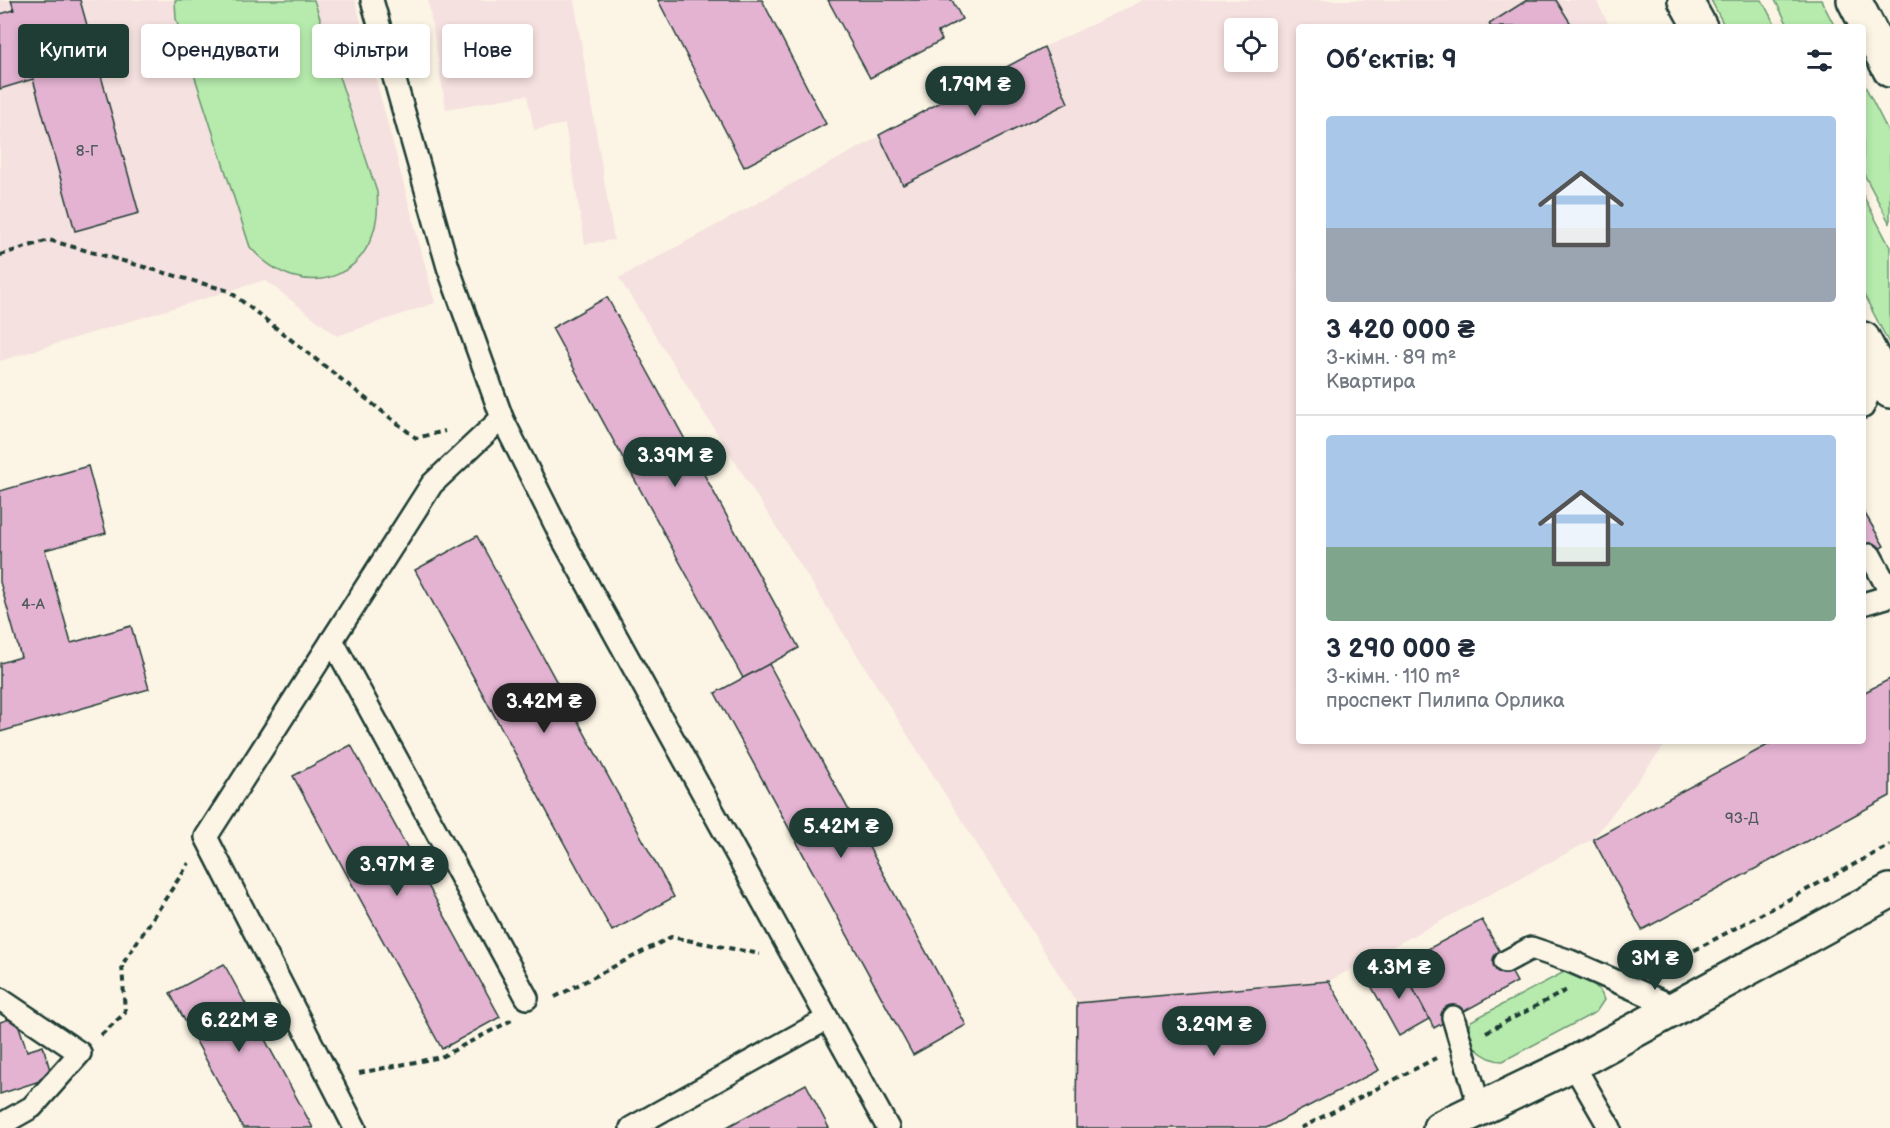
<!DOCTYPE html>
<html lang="uk">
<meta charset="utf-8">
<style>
:root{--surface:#fff;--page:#f6f6f7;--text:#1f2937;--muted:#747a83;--line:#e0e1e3;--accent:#1f3d34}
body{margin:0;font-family:"Balsamiq Sans",sans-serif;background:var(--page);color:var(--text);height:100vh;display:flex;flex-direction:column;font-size:22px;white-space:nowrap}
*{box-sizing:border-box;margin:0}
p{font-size:20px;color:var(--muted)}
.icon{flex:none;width:33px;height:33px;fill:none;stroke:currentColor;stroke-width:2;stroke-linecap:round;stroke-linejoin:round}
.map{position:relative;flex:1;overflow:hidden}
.drawer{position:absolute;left:1296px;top:24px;width:570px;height:720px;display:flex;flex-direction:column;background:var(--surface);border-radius:6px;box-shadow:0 3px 9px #0003}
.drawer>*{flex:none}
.hud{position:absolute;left:18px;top:24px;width:570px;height:54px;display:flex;gap:12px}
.fabs{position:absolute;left:1224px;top:18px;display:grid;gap:12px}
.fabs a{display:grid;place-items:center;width:54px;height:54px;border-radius:6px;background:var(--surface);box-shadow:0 3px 9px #0003;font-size:30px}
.price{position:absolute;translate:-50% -51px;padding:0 14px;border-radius:21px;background:var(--accent);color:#fff;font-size:20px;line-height:39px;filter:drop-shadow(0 2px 3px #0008)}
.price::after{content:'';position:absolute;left:50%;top:36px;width:18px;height:14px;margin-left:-9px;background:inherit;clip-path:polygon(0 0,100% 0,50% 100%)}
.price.current{background:#222;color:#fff}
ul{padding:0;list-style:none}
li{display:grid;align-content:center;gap:12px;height:318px;padding:0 30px}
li+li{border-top:2px solid var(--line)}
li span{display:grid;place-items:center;height:186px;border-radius:6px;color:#555}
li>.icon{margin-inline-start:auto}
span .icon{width:108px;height:108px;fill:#fffc;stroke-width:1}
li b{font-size:26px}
h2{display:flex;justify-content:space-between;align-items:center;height:72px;padding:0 30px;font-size:26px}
.chip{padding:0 21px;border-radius:6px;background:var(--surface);box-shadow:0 3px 9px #0003;font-size:21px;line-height:54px}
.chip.current{background:var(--accent);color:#fff}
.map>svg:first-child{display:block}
</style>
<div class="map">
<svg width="1890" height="1128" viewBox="0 0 1890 1128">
<rect width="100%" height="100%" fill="#fcf5e5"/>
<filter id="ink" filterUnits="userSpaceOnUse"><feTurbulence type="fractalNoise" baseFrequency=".0167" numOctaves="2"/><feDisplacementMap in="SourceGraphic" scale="12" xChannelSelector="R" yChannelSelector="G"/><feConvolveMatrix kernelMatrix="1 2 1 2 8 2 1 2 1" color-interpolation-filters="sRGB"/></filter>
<g filter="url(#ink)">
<g fill="#f5e1df" fill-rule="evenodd">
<path d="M0,0H355L435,303L337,336L265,280L0,361Z"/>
<path d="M428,0H574L614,240L585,244L565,124L534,130L527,95L446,109Z"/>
<path d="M1144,0H1596L1610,27H1299V741H1668L1593,839L1329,981L1077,1003L619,278L1044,47ZM1234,28H1268V62H1234Z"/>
</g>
<g fill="#b6ebad" stroke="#6a9470" stroke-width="1.5">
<path d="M175,0H314L377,192C385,276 305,310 250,247L176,19Z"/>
<path d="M1711,0H1762L1776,27H1725Z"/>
<path d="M1775,0H1821L1835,27H1789Z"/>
<path d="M1863,82L1890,135V224L1863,172Z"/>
<path d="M1863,195L1890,247V345L1863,293Z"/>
<path d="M1564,972C1579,975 1600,983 1604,1000L1596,1012L1503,1061C1485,1061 1459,1041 1471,1021Z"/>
</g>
<g fill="#e4b3d2" stroke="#1f3d34" stroke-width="1.5">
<path d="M11,0H80L139,213L75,231L33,79L0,89V14L14,10Z"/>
<path d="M658,0H762L826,124L744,167Z"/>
<path d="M828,0H952L962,19L938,32L942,40L870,78Z"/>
<path d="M1527,0H1556L1573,27H1491L1489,24Z"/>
<path d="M1044,47L1068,103L903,185L879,135Z"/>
<path d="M607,297L799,648L743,678L552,328Z"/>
<path d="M88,466L106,533L45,550L71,643L131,626L149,689L0,732V663L21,657L0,582V491Z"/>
<path d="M1864,512L1884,546L1863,559V513Z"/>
<path d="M477,536L674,897L612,931L415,570Z"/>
<path d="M769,664L966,1025L913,1055L715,693Z"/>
<path d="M1890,679V796L1642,930L1593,839L1775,741H1863V693Z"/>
<path d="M351,745L500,1017L442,1049L293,776Z"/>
<path d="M1482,920L1517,982L1434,1028L1400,964Z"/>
<path d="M224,964L313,1128H243L170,993Z"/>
<path d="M1400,964L1429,1019L1399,1036L1369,982Z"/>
<path d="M1329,981L1379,1070L1266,1128H1076L1077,1003Z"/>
<path d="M16,1017L27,1051L43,1046L52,1077L0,1094V1022Z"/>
<path d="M806,1084L829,1128H725Z"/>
</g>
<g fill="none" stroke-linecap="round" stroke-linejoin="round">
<g stroke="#1f3d34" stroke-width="26">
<g id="service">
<path d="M372,0L448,267L502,418L562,538L888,1128"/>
<path d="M1863,407L1879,370"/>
<path d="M1870,555L1890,592"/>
<path d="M1863,604L1890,596"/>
<path d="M332,640L527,998"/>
<path d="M1505,962L1531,948L1570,961L1677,1008"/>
<path d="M0,999L80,1053L32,1107L0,1125"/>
<path d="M1453,1017L1480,1109"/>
<path d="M1573,1064L1610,1128"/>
<path d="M355,1128L206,837L432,484L502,418"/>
<path d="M631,1128L827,1019"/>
</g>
</g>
<g stroke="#1f3d34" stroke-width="38">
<path id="secondary" d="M1440,1128L1573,1064L1890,891"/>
</g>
<g stroke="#1f3d34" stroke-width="38">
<g id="primary">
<path d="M1685,0L1700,27"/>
<path d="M1854,0L1890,70"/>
<path d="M1863,339L1890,391"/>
</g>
</g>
<g stroke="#1f3d34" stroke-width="4" stroke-dasharray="6 4.5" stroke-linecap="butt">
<path d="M0,255L49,240L229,291L416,438L445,431"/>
<path d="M1629,956L1636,952L1665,966L1890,845"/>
<path d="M555,997L671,937L760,954"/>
<path d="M1486,1032L1567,990"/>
<path d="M101,1035L125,1013L122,965L189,863"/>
<path d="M359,1073L441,1057L512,1020"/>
<path d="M1301,1128L1436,1058"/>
</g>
<use href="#service" stroke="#fcf5e5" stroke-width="21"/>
<use href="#secondary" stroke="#fcf5e5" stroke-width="33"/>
<use href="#primary" stroke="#fcf5e5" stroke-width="33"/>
</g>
</g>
<g text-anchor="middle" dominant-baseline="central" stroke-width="4.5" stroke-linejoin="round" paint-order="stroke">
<g font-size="15" fill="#505a5c">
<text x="87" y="151">8-Г</text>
<text x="33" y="604">4-А</text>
<text x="1742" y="818">93-Д</text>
</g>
</g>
</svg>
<div class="fabs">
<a><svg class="icon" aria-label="locate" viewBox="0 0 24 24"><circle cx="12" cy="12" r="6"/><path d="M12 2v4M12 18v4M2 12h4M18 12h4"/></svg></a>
</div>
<b class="price" style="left:975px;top:117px">1.79M ₴</b>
<b class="price" style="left:675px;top:488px">3.39M ₴</b>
<b class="price current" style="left:544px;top:734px">3.42M ₴</b>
<b class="price" style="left:841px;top:859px">5.42M ₴</b>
<b class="price" style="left:397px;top:897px">3.97M ₴</b>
<b class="price" style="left:1655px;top:991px">3M ₴</b>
<b class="price" style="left:1399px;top:1000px">4.3M ₴</b>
<b class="price" style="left:239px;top:1053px">6.22M ₴</b>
<b class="price" style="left:1214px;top:1057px">3.29M ₴</b>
<div class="hud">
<a class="chip current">Купити</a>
<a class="chip">Орендувати</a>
<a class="chip">Фільтри</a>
<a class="chip">Нове</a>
</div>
<section class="drawer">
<h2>Об’єктів: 9<svg class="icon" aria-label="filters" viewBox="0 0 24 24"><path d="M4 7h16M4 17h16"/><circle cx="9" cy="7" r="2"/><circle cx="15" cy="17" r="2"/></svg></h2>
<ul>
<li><span style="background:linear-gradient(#a9c7e8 60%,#9aa5b1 0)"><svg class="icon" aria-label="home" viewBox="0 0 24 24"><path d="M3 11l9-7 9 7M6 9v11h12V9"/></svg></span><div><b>3 420 000 ₴</b><p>3-кімн. · 89 m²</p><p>Квартира</p></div></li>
<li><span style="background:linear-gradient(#a9c7e8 60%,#7fa58c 0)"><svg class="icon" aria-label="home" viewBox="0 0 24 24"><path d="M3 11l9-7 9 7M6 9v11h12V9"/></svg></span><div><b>3 290 000 ₴</b><p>3-кімн. · 110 m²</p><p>проспект Пилипа Орлика</p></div></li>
</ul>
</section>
</div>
